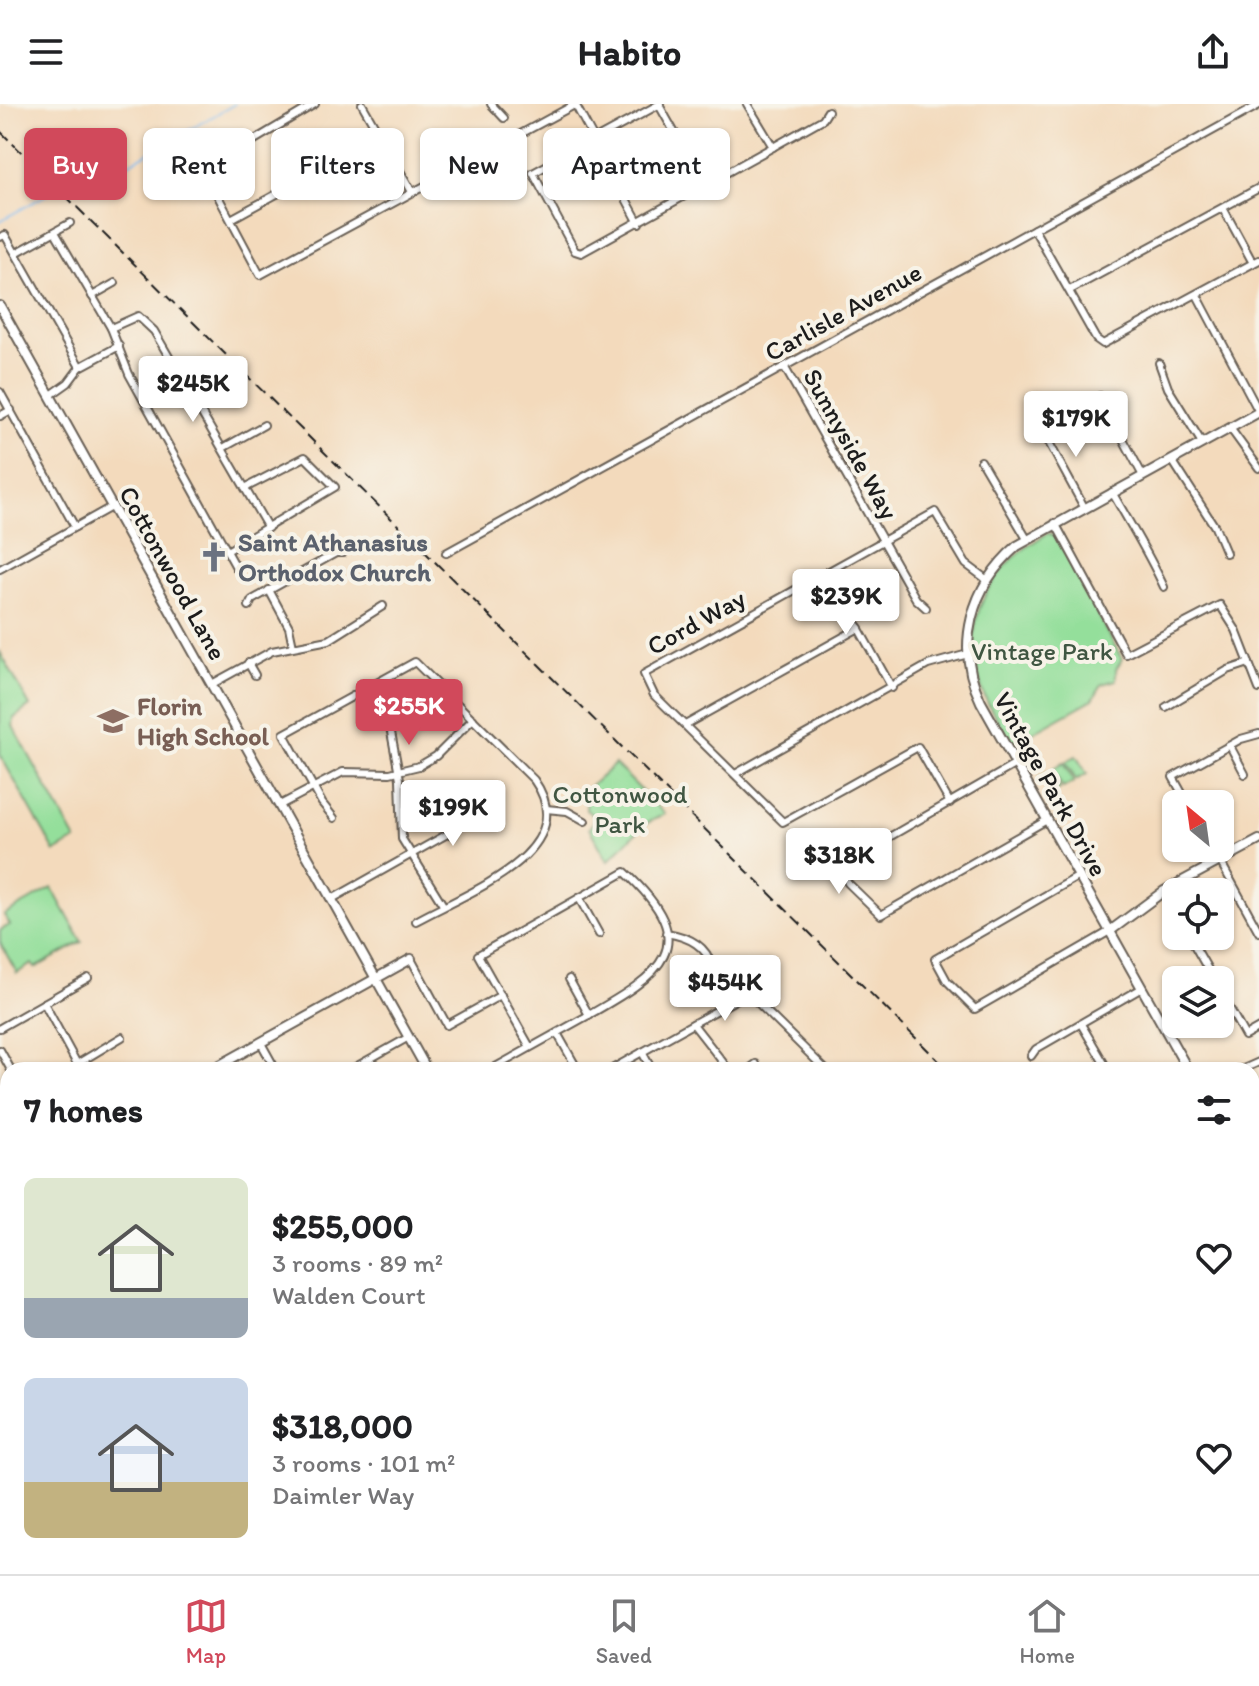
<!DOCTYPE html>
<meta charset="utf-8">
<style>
:root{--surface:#fff;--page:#f2f2f2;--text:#202124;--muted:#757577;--line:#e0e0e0;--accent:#d1495b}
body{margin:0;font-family:Itim,sans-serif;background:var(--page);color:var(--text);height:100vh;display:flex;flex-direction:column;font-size:30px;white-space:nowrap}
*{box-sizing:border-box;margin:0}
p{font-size:26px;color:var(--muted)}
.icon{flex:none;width:44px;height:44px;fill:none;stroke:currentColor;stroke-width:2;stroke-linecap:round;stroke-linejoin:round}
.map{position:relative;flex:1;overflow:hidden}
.panel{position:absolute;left:0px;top:958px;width:1260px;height:512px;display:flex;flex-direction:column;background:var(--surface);border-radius:24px 24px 0 0;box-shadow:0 2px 6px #0004}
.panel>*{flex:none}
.banner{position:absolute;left:24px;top:24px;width:800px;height:72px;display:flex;gap:16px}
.needle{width:52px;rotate:331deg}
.fabs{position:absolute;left:1162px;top:686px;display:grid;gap:16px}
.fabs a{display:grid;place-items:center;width:72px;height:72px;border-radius:12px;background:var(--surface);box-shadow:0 2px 6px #0004;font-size:40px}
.price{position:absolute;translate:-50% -68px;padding:0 18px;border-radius:8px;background:#fff;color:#222;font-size:26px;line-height:52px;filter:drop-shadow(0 2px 4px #0008)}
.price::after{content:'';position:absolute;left:50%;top:48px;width:24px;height:18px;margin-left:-12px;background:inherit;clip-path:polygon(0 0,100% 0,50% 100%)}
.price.active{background:var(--accent);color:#fff}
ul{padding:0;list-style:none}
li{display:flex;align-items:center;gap:24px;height:200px;padding:0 24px}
li span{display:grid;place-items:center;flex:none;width:224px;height:160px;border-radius:12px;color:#555}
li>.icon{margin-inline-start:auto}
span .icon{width:96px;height:96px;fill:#fffc;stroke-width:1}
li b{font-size:34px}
h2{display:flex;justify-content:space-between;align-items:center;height:96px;padding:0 24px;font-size:34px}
.chip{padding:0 28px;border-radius:12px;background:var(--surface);box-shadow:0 2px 6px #0004;font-size:28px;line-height:72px}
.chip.active{background:var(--accent);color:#fff}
header{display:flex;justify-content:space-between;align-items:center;height:104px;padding:0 24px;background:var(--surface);font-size:36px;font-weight:800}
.tabs{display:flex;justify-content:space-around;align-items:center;height:112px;border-top:2px solid var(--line);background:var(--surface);font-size:22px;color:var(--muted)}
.tabs a{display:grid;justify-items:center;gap:4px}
.tabs .active{color:var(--accent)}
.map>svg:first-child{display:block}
</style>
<header><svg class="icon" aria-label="menu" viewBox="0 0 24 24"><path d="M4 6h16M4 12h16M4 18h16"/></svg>Habito<svg class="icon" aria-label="share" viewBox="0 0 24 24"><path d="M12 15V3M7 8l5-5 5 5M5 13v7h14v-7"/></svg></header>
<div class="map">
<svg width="1259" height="1470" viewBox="0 0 1259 1470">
<rect width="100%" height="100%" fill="#f7f3e8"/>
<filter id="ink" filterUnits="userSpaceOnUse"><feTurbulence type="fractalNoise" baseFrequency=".0125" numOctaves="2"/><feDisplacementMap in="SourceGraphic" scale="16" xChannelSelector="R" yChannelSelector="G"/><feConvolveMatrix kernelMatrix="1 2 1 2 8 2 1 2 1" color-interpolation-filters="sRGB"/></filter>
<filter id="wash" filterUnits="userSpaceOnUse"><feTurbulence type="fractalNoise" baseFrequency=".006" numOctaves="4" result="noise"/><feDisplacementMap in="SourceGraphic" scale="32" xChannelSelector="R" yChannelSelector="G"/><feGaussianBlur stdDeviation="1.8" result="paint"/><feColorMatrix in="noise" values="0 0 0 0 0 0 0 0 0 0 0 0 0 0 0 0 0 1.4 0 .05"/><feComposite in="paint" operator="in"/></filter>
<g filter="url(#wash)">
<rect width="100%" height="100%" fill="#f3dabc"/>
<g fill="#94df9b" stroke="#587e5c" stroke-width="2">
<path d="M1048,429L1056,432L1122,555L1116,565V576L1102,580L1093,595L1012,640C1001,621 986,601 980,580C959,513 991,462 1048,429Z"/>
<path d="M0,548L30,602L14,614L13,622L76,736L55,748L0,651Z"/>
<path d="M1076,652L1087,670L1076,676L1065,658Z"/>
<path d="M1063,659L1074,678L1063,684L1052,666Z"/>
<path d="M615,660L665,710L645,720L608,757L589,724L594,718L593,711L586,706L587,685Z"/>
<path d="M1050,667L1060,685L1050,691L1039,673Z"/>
<path d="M52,784L82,838L35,864L32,860L17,869L0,839V826L10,821L4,811Z"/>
<path d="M0,1288L8,1302V1413L0,1417Z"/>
</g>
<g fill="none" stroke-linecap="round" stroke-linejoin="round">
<g stroke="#7ebdf2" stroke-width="2">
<path d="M60,80L72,71L103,74L235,0"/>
<path d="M0,117L53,87"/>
</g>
</g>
</g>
<g filter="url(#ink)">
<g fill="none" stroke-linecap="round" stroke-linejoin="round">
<g stroke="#675e54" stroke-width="10">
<g id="street">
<path d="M315,0L204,66L260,171L576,0"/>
<path d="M362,0L412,88"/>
<path d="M491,0L504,14"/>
<path d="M575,0L639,119"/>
<path d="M660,0L533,69L575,147L581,149L773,43L747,0"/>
<path d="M659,1L704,81"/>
<path d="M773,43L823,15L828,7"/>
<path d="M1223,104L1253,159"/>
<path d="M231,115L381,33"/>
<path d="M1034,125L1096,235L1103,240L1259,156"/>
<path d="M55,128L111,224L129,270L237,465"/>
<path d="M0,133L5,131L80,263"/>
<path d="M16,149L70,119"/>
<path d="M1070,186L1259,84"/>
<path d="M1197,191L1259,308"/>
<path d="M92,192L115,179"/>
<path d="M111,224L138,212L154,227L268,424"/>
<path d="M1159,259L1168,284L1202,339"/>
<path d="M785,264L916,495L926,504"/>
<path d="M0,288L75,423"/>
<path d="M51,291L68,279L80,263L119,242"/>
<path d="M1100,292L1143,372"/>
<path d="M201,304L235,286"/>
<path d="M0,312L11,306"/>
<path d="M1041,324L1084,403"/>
<path d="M1230,324L1259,364"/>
<path d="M223,344L264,321"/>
<path d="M1172,356L1215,423L1226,449"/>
<path d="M981,357L1027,435"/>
<path d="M1112,388C1130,420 1149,450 1164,483"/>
<path d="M1055,419L1126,550L1220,501L1236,526L1259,585"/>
<path d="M227,447L335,383L305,353L245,384"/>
<path d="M446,449L1259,1"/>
<path d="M0,465L113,402"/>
<path d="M827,468L892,584"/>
<path d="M269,486L289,523L293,542"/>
<path d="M249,502L252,496L336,449H343"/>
<path d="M248,559L255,571"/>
<path d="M212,580L272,547L329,536L383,502"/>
<path d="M1166,603L1228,566L1249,559"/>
<path d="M685,621L859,524"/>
<path d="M390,623L400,675L402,735L443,801"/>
<path d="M1230,642L1245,670"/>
<path d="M1016,660L839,762L848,779L881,811L1047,716"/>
<path d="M735,670L928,561L968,550"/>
<path d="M950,699L918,643L783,718L654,591L644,570L935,408L966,460L986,475"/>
<path d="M1188,700L1173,673L1241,635L1259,630"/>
<path d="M280,701L343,668L390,669L419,662L436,652L473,615"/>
<path d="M546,705L567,707L585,717"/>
<path d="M334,714L322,699L284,630L415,558L534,676C585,748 463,790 416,817"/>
<path d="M1213,744L1259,828"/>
<path d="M1079,772L935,855L947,877L975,905L1110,827"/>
<path d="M1164,787L1176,808"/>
<path d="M579,794L599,830"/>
<path d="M332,795L451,728L475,709"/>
<path d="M666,829C685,832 706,840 711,861"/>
<path d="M1189,832L1214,876"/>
<path d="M411,855L447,921L501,891"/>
<path d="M569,875L589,911"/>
<path d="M1220,887L1245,932L1259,924"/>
<path d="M44,899L77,960L122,933"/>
<path d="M693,920L729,966"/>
<path d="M1081,920L1108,966"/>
<path d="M0,924L88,874"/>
<path d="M557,929L578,966"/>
<path d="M261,939L276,966"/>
<path d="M0,946L11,966"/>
<path d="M642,948L652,966"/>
<path d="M1031,952L1036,945L1142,884"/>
<path d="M350,966L409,933"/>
<path d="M490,966C522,948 555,930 587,912C661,870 705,842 625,768L478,851L530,943"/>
<path d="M610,966L748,889L826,966"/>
<path d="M748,966L756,960"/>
<path d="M1241,966L1259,958"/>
<path d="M0,1003L8,999"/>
<path d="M1252,1148L1259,1144"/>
<path d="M1252,1217L1259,1222"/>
<path d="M6,1223L8,1222"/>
<path d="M1252,1310L1259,1318"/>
<path d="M1252,1355L1259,1348"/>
<path d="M491,1462L498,1470"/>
<path d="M707,1462L712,1470"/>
<path d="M880,1462L884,1470"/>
<path d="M1002,1462L1006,1470"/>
<path d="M89,1467L99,1462"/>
<path d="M1079,1468L1090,1462"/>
<path d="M206,1470L221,1462"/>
<path d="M308,1470L323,1462"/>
<path d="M507,1470L517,1462"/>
<path d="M904,1470L919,1462"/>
<path d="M1208,1470L1223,1462"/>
</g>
</g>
<g stroke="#675e54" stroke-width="12">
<g id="secondary">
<path d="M0,202L427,966"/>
<path d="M1110,827L1164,787L1259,736"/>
<path d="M211,966L411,855"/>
<path d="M1188,966L981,598C954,542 971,482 1017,442L1259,308"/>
<path d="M1252,1078L1259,1091"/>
<path d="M0,1084L8,1079"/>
<path d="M0,1427L8,1423"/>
<path d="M318,1462L323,1470"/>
</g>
</g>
<use href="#street" stroke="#fff" stroke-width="6"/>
<use href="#secondary" stroke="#fff" stroke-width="8"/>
<g stroke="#1c1c1c" stroke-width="2" stroke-dasharray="12 6" stroke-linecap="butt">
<path d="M0,27L948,966"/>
<path d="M1252,1267L1259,1274"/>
</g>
</g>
</g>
<defs>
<g id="church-bare" transform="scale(2.4)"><path d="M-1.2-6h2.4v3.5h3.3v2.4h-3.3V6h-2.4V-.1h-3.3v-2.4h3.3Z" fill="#6b7280" stroke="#f7f3e8" stroke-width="2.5" paint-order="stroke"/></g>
<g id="school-bare" transform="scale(2.4)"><path d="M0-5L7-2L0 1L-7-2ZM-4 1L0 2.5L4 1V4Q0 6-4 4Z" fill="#8d6e63" stroke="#f7f3e8" stroke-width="2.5" paint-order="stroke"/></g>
</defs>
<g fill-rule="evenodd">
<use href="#church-bare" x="214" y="453"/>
<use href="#school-bare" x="113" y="617"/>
</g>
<g text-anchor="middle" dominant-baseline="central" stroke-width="8" stroke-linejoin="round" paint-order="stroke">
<g font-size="26" fill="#1c1c1c" stroke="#f7f3e8">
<text transform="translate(843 208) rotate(-29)">Carlisle Avenue</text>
<text transform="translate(851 340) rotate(61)">Sunnyside Way</text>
<text transform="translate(173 469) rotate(61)">Cottonwood Lane</text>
<text transform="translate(696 518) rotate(-29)">Cord Way</text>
<text transform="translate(1051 680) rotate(61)">Vintage Park Drive</text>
</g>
<g font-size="26" font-weight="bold" fill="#5b616d" stroke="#f7f3e8" text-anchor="start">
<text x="238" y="438">Saint Athanasius<tspan x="238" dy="30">Orthodox Church</tspan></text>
</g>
<g font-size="26" fill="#405642" stroke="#f7f3e8">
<text x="1042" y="547">Vintage Park</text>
<text x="620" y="690">Cottonwood<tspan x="620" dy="30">Park</tspan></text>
</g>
<g font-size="26" font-weight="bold" fill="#785e54" stroke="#f7f3e8" text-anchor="start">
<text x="137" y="602">Florin<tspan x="137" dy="30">High School</tspan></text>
</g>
</g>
</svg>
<div class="fabs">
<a><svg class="needle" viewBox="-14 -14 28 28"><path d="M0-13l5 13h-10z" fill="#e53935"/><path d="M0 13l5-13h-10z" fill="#757577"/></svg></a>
<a><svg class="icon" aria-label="locate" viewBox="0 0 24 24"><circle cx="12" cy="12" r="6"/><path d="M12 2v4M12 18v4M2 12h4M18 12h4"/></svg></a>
<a><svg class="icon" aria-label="layers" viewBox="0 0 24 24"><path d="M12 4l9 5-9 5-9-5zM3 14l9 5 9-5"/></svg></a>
</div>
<b class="price" style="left:193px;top:320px">$245K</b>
<b class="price" style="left:1076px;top:355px">$179K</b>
<b class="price" style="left:846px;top:533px">$239K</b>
<b class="price active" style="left:409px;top:643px">$255K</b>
<b class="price" style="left:453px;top:744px">$199K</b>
<b class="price" style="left:839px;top:792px">$318K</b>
<b class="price" style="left:725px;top:919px">$454K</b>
<div class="banner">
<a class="chip active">Buy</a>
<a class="chip">Rent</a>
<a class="chip">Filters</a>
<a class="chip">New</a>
<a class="chip">Apartment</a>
</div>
<section class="panel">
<h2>7 homes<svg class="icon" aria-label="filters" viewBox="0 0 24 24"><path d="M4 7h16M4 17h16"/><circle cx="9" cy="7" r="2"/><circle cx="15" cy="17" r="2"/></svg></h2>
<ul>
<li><span style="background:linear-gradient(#dfe7d0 75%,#9aa5b1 0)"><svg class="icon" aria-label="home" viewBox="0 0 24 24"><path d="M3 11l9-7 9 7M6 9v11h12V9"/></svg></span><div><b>$255,000</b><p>3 rooms · 89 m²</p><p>Walden Court</p></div><svg class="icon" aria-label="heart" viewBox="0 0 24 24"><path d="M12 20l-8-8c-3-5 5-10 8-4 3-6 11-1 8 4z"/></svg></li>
<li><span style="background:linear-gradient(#c9d6e8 65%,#c2b280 0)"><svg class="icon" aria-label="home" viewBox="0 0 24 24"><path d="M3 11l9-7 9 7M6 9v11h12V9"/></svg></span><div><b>$318,000</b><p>3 rooms · 101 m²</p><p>Daimler Way</p></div><svg class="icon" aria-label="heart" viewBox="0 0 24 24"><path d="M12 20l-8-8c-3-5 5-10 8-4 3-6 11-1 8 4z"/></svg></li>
</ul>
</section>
</div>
<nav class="tabs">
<a class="active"><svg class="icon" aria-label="map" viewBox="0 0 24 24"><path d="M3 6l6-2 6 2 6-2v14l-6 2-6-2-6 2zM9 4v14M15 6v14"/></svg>Map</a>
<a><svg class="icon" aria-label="saved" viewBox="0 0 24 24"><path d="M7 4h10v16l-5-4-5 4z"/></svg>Saved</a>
<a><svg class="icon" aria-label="home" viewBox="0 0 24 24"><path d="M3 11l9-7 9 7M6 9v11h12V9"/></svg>Home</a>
</nav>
